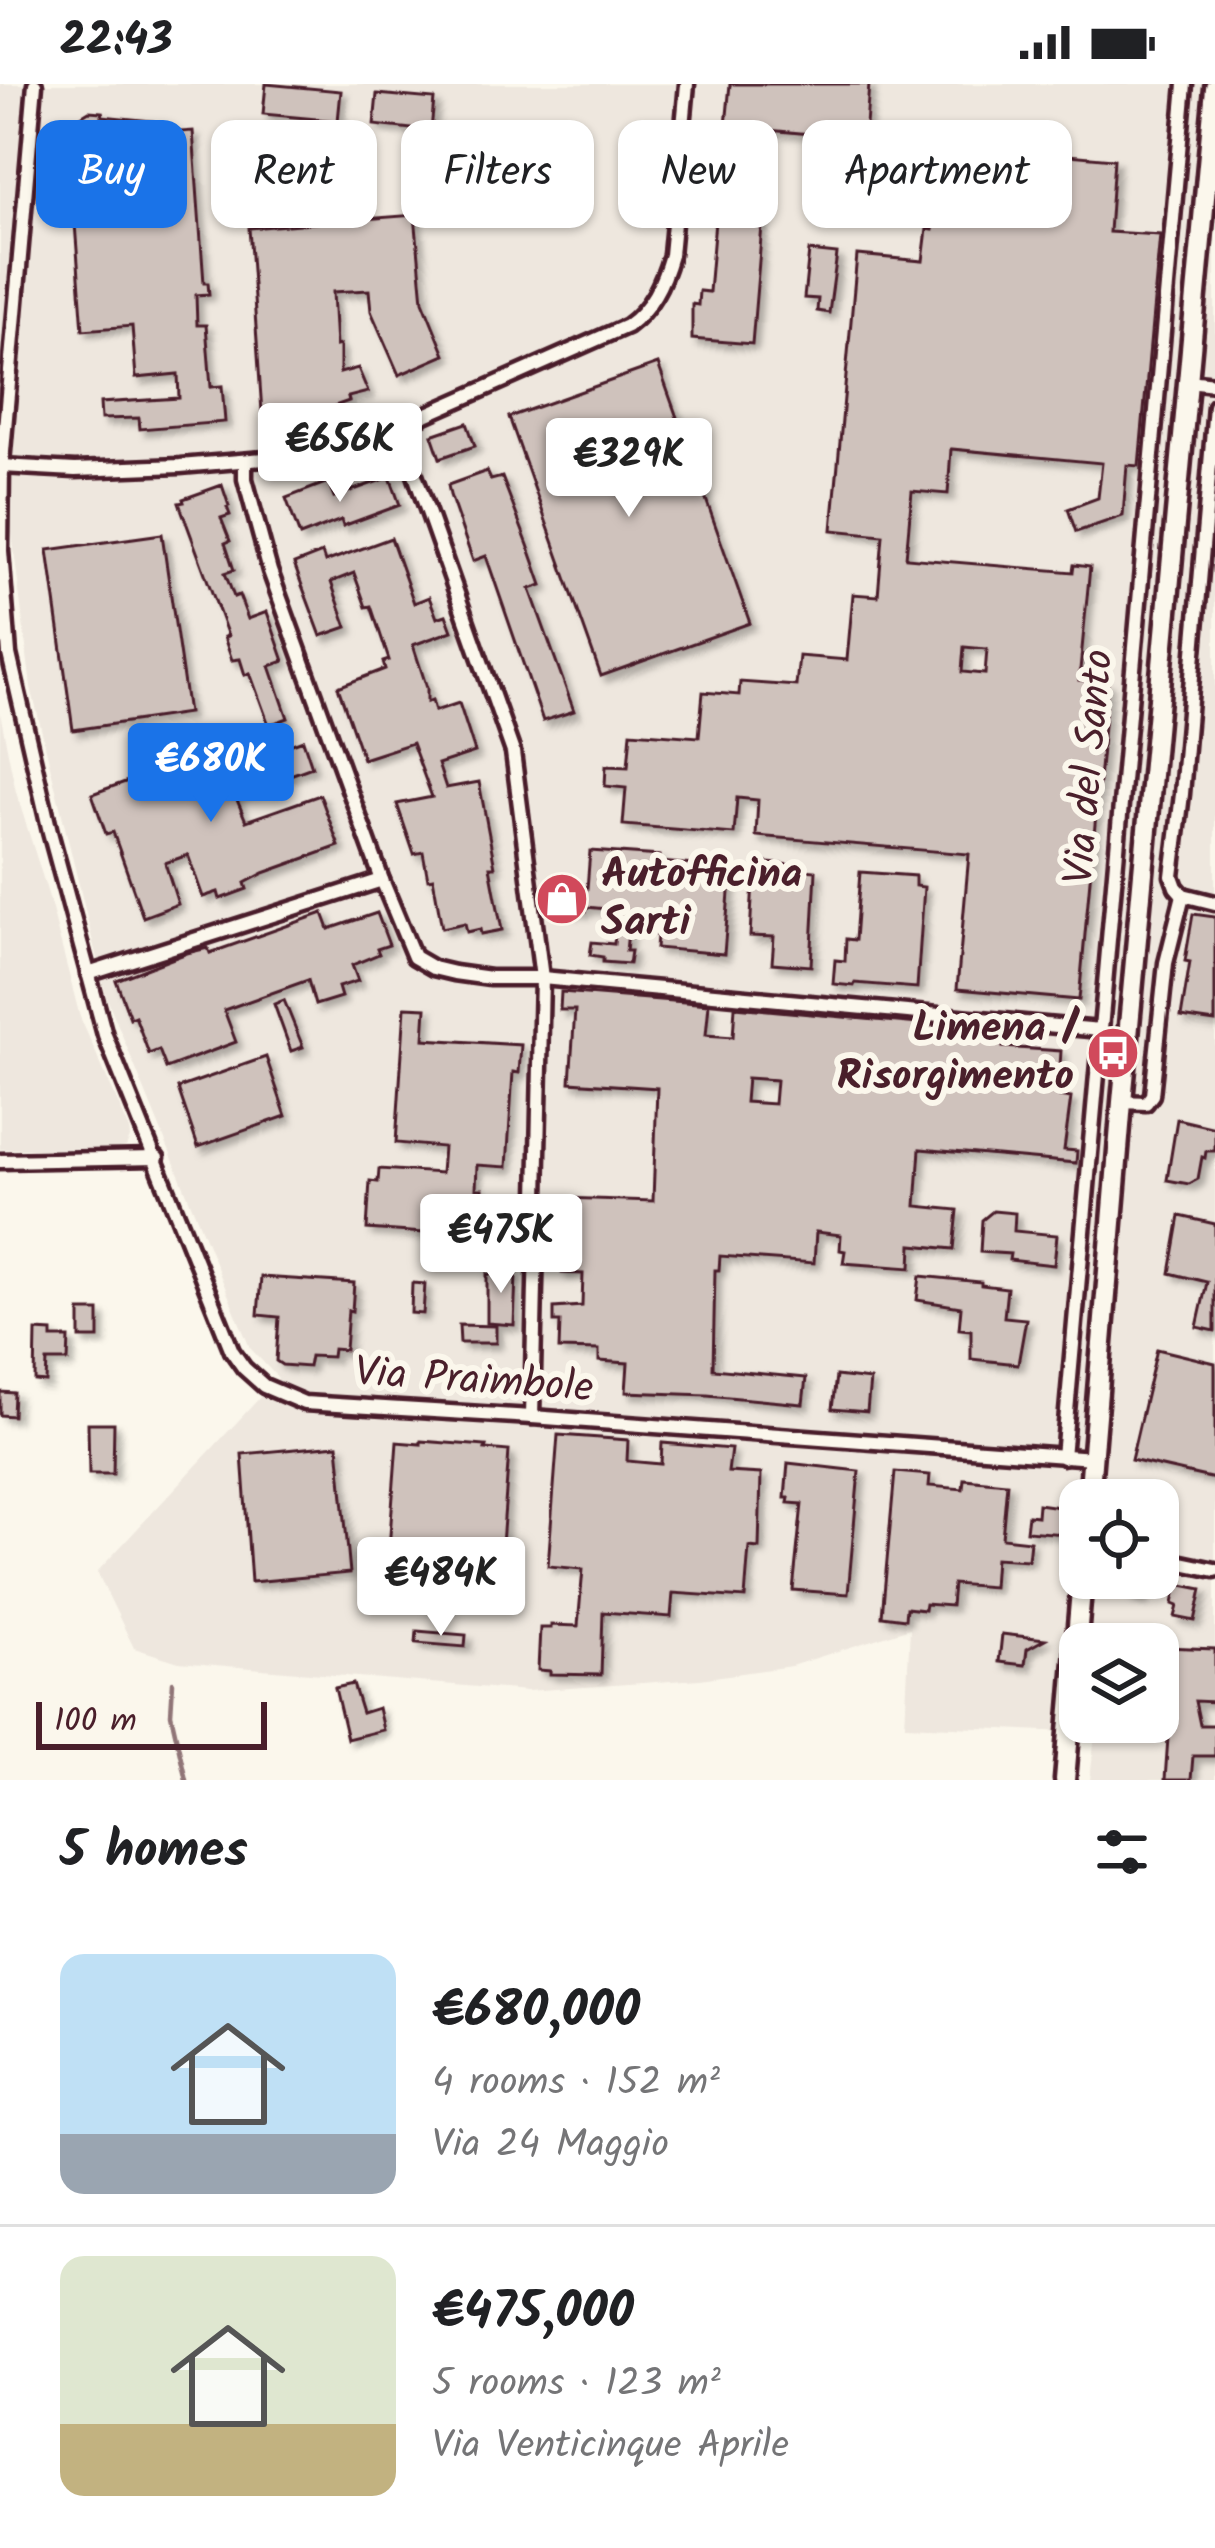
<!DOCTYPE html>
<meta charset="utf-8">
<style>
:root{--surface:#fff;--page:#f6f6f6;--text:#202124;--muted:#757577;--line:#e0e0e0;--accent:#1a73e8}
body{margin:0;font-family:Kalam,sans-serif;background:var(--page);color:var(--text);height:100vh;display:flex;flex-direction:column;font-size:45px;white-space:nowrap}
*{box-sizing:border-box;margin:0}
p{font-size:39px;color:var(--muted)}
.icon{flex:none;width:66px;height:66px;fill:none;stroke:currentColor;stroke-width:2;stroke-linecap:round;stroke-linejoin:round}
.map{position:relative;height:1696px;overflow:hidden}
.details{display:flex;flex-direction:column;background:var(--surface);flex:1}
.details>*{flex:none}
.hud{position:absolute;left:36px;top:36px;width:1143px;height:108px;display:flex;gap:24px}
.fabs{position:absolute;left:1059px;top:1395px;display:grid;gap:24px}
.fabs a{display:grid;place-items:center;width:120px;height:120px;border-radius:24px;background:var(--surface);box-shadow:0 3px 9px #0004;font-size:60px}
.scale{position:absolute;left:36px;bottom:30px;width:231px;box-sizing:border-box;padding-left:12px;border:6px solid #4a1f2b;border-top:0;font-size:33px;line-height:42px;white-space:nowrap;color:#4a1f2b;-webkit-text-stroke:9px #fbf7ec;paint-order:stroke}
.price{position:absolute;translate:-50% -102px;padding:0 27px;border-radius:12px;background:#fff;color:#222;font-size:39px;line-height:78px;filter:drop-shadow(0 3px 6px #0008)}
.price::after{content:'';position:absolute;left:50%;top:72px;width:36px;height:27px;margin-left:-18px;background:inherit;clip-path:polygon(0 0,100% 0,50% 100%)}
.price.selected{background:var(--accent);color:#fff}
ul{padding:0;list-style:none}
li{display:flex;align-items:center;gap:36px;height:300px;padding:0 60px}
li+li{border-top:3px solid var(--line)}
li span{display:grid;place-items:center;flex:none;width:336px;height:240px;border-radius:24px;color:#555}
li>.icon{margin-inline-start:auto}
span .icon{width:144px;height:144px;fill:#fffc;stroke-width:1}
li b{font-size:51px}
h2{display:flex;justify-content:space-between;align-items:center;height:144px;padding:0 60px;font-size:51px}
.tag{padding:0 42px;border-radius:24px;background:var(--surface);box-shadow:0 3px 9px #0004;font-size:42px;line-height:108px}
.tag.selected{background:var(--accent);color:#fff}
.status{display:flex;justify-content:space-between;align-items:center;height:84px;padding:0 60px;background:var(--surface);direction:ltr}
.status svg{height:33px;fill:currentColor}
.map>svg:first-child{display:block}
</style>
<div class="status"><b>22:43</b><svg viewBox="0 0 49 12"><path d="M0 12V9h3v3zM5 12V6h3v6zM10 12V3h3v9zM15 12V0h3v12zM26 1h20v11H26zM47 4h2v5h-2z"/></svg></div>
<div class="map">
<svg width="1215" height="1696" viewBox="0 0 1215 1696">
<defs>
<filter id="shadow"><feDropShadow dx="5.5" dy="5.5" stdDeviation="3" flood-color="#0004"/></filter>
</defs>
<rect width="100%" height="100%" fill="#fbf7ec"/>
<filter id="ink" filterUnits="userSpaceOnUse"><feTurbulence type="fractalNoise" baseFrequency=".00833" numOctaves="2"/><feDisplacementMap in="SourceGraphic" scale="24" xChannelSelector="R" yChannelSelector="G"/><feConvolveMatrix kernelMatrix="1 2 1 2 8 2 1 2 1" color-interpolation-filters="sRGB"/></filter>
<g filter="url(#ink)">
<g fill="#eee7de" fill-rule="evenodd">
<path d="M0,0H1215V1696H1090L1095,1649L905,1641L910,1544L791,1582L700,1595L527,1607L179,1578L134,1564L97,1488L278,1294L250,1264L106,912L31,603L12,450L0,449ZM1080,1416H1158V1494H1080ZM1080,1560H1158V1638H1080Z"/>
<path d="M0,629L16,708L48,810L80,933L129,1044L130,1054L126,1063L116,1065H0Z"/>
</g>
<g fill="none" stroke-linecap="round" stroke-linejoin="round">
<path stroke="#907477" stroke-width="4.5" d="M173,1598L171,1630L186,1696"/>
</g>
<g fill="#cfc2bc" stroke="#4a1f2b" stroke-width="3" fill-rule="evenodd" filter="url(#shadow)">
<path d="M266,0L341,7L338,37L263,30Z"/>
<path d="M730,0H869L865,55L726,42Z"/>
<path d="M377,10L434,15L431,47L374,41Z"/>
<path d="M89,27L103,28L102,32L153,37V50L193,47L204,199H208L209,210L196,211L197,241H206L211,303L222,302L225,338L140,345L139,334L101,335L100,319L179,314L178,290L136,294L132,242L83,246L71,86L73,55H70L76,35Z"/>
<path d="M968,62L1114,75L1109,148L1160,151L1139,382L1127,381L1123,432L1076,448L1068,425L1098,414L1102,379L951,365L948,410L912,407L906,474L1073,488L1074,481L1090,483L1079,596L1108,598L1079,916L957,905L969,770L756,752L758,716L737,714L734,750L623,741L626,704L605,702L606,682L628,683L631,648L699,653L703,608L739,611L740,598L796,602L799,572L847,576L853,510L878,512L883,451L832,446L857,171L923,177L927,145L933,146L937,119L963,122ZM964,563L987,565L985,590L962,588Z"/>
<path d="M716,125L763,130L752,260L692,255V220L698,221L699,207L709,208Z"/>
<path d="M415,131L423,217L445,271L399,291L371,227L369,206L333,208L336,262L340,261V289L358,284L368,308L348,313L349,317L332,323L262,328L249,144Z"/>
<path d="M809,167L837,170L829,229L817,227L818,215L804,214Z"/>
<path d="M658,280L750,539L601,592L509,333Z"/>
<path d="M467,339L475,362L440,374L432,351Z"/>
<path d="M487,387L491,396L502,393L528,461L542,501L530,505L574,627L543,637L486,472L473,477L450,411L448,401Z"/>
<path d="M390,393L400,421L343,442L341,436L300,452L286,414L328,398L334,413Z"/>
<path d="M222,401L229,422L227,423L230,431L221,434L230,457L225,459L234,486L225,489L234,513L239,511L248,535L267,528L284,577L270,582L288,634L269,641L250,589L245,591L240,575L232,576L224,553L228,552L179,419L184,418L183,415Z"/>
<path d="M162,450L188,629L73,646L48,466Z"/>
<path d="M391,454L414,519L429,513L437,534L446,531L452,547L413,561L427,604V618L432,616L435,627L459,619L475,668L438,680L446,704L479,698L495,783H490L502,846L481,850L480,845L467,848L465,839L442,844L433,794L428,795L423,768L414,770L397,720L432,713L412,659L363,675L338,603L385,585L383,578L389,576L371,522L366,523L354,489L331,498L347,543L321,552L294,480L322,469L325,478Z"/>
<path d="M303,656L312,683L235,711L246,737L320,711L339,762L264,789L245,799L247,805L220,815L218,808L203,813L188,771L165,779L178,820L143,833L113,748L106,750L92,710L128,697L132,708L156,699L151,686L187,673L183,662L199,660L211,690Z"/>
<path d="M590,767L660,772V778L731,784L724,870L656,864L659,829L630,827L626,867H631L629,880L603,878V873L590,871L592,858L614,860L617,826L586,823V827H571V820L562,819L563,803L587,805Z"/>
<path d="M754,778L794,781L793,785L816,787L811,882L772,879L774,853L750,852Z"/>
<path d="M860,788L915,792V802L924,803L917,904L855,899L854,902L833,900L835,876L845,877L846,855L855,856Z"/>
<path d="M323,829L329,845L377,829L389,861L377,865L379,870L352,881L358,897L338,903L341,913L315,921L308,896L224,926L236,958L166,984L159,966L149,970L135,932L130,934L116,896L187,869L208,864L210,869Z"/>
<path d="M1193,830L1215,833V938L1181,933L1190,878L1185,877Z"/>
<path d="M561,908L709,920L706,951L733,953L735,923L1005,948L1003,963L1061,967L1058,1012L1071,1014L1064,1066L1077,1067L1076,1079L920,1065L916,1122L958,1126L954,1165L912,1161L911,1184L843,1179L845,1167L840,1166L841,1151L816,1148L814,1179L720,1172L719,1186H715L713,1285L806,1294L803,1320L707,1311L626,1308L628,1279L599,1277V1266L559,1265L560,1238H554V1224L582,1222L583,1190L562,1189L561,1184L563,1114L653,1117L657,1004L570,998L575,926H560ZM747,994L776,996L774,1020L745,1018Z"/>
<path d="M284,916L303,963L291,967L274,920Z"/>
<path d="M405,923L426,924L424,955L521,961L519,989L513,988L507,1083L477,1081L476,1105H483L482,1139H469L468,1152L367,1145L370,1097L378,1098L379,1085L441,1089L443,1063L396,1059Z"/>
<path d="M266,973L286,1032L198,1063L178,1004Z"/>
<path d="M1177,1035L1215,1044V1067H1206L1205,1074L1202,1073L1198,1095L1189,1100L1167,1096Z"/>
<path d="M993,1127L1015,1129L1014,1147L1057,1151L1054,1181L1009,1176L1010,1170L980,1168L982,1136Z"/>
<path d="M1180,1132L1215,1140V1247L1197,1243L1207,1198L1170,1189Z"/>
<path d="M494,1180L509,1181L508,1191H516L514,1241L487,1239V1190L494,1191Z"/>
<path d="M920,1192L981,1198V1201L1007,1204L1004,1233L1026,1235L1018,1280L971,1275V1246L959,1245L961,1223L917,1216Z"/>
<path d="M261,1193L354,1199L352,1227L348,1226L345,1266L333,1265L332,1273L310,1272L308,1283L282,1281L276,1277L279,1233L258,1231Z"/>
<path d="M412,1199L425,1200L423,1230L411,1229Z"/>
<rect x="80" y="1227" width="19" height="27"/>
<path d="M459,1241L496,1242V1259H460Z"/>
<path d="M36,1247L52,1248V1254H69L68,1277H47L46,1298L35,1297Z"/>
<path d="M1157,1265L1215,1279V1395L1131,1376Z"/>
<path d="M836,1292L870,1296L867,1328L832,1325Z"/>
<path d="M0,1308L14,1309L13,1332L0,1331Z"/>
<path d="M88,1339H114L113,1390H89Z"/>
<path d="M558,1351L628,1356L627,1377L661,1380L662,1359L731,1365L728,1388L761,1390L759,1464L749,1463L745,1514L673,1509L671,1533L603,1528L601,1591L550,1590V1587L538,1586L540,1544H551V1541L578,1542L583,1485L548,1482Z"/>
<path d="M421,1357L486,1362L485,1365L509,1367L498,1514L386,1505L397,1358L421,1360Z"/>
<path d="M338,1361L350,1489L251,1498L242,1370Z"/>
<path d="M788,1379L859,1387L848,1510L793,1506L802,1420L788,1419L789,1414H785Z"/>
<path d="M895,1388L930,1391L929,1402L963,1405L964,1395L1007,1399L1002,1454L1030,1457L1028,1476L995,1474L993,1503L953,1500L951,1522L925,1520L924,1526L906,1524L905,1535L882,1532Z"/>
<path d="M1038,1420L1066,1424L1064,1450L1026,1447L1028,1431L1037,1432Z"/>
<path d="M1131,1494H1146L1141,1515L1127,1511Z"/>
<path d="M1177,1500L1202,1505L1195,1537L1175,1533L1178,1522L1173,1520Z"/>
<path d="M417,1547L466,1551L465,1563L416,1559Z"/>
<path d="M1002,1550L1045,1555L1027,1565L1025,1581L999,1578Z"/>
<path d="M1164,1563L1215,1565V1618L1195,1617L1200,1641H1215V1672H1193L1191,1696H1165L1169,1640L1166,1641L1165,1617H1163Z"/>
<path d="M353,1600L362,1629L378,1624L383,1646L347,1655L335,1604Z"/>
</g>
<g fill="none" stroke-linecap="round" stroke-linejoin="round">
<g stroke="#4a1f2b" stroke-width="21">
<g id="street">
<path d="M35,0L2,379L1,467L9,570L50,748L105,951L232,1267L244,1284L264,1302L304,1319L532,1333L1093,1374"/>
<path d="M1188,297L1215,300"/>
<path d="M398,343L513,668L542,894L532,1333"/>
<path d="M245,377V395L270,487L382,796L414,873L433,884L454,889L490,894H542L1100,946"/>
<path d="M2,382L75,386L180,382L288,373L398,343L627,242C651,225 663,199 671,171L687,0"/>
<path d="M1183,811L1176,803L1172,792L1182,710L1215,322"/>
<path d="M1183,811L1215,819"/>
<path d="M88,890L382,796"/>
<path d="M1122,1018L1146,1019L1152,1011L1166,879L1183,811"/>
<path d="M0,1077L157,1074"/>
<path d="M1063,1373L1185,0"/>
<path d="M1158,1474L1215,1486"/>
</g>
</g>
<g stroke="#4a1f2b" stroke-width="27">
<g id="secondary">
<path d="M1089,1416L1122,1018L1215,4"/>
<path d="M1065,1696L1082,1494"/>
</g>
</g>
<use href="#street" stroke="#fbf7ec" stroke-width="12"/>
<use href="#secondary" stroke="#fbf7ec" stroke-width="18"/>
</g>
</g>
<defs>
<g id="shop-disc" transform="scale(2.7)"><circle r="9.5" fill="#d1495b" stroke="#fbf7ec"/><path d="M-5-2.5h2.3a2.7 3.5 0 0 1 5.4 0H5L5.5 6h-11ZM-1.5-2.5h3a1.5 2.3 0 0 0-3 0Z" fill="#fff"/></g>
<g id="bus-disc" transform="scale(2.7)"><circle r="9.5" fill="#d1495b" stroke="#fbf7ec"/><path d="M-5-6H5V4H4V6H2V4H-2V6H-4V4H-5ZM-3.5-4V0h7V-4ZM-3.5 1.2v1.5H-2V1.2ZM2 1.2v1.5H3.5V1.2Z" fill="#fff"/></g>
</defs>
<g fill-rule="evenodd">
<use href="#shop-disc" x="562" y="815"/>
<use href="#bus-disc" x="1113" y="969"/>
</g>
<g text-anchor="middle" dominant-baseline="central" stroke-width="12" stroke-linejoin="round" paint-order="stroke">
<g font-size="42" fill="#4a1f2b" stroke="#fbf7ec">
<text transform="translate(1090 683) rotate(-85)">Via del Santo</text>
<text transform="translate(474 1297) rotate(4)">Via Praimbole</text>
</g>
<g font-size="42" font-weight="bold" fill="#4a1f2b" stroke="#fbf7ec" text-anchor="start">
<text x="601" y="791">Autofficina<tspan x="601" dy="48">Sarti</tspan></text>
<text x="1074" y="945" text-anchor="end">Limena /<tspan x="1074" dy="48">Risorgimento</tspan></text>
</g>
</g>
</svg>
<div class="fabs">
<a><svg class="icon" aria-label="locate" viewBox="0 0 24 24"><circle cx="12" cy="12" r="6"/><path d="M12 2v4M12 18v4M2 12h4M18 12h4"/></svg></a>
<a><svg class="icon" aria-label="layers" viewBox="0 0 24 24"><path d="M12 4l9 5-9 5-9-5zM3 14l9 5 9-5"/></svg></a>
</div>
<div class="scale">100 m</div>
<b class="price" style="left:340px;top:421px">€656K</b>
<b class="price" style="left:629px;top:436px">€329K</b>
<b class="price selected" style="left:211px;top:741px">€680K</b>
<b class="price" style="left:501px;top:1212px">€475K</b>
<b class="price" style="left:441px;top:1555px">€484K</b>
<div class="hud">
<a class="tag selected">Buy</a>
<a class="tag">Rent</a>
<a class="tag">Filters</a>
<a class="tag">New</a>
<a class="tag">Apartment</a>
</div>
</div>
<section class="details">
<h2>5 homes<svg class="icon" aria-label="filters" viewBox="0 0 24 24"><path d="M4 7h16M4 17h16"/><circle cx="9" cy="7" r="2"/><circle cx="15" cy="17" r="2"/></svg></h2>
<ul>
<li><span style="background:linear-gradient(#bfe0f5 75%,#9aa5b1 0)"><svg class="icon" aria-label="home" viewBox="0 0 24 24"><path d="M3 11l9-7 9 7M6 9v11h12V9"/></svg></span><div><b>€680,000</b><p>4 rooms · 152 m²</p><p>Via 24 Maggio</p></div></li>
<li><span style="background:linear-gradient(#dfe7d0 70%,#c2b280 0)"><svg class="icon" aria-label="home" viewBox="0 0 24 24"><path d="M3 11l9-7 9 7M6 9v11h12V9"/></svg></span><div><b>€475,000</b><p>5 rooms · 123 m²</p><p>Via Venticinque Aprile</p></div></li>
</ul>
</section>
